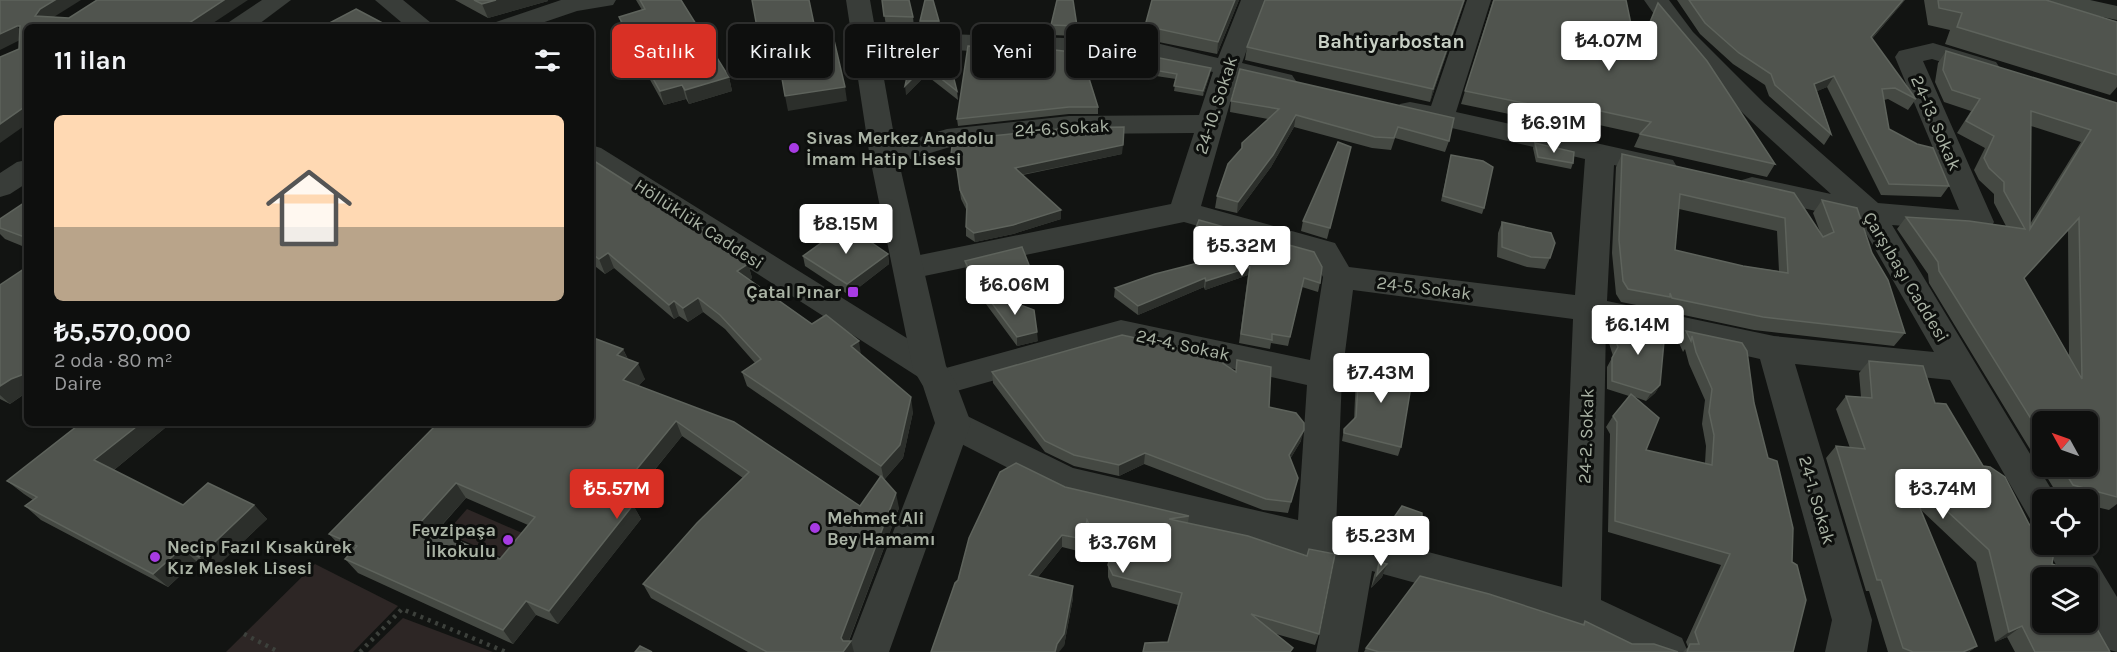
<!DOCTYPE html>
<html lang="tr">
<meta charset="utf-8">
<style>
:root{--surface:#0e0f0e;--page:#171817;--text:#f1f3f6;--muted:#9b9c9e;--line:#2e2f2e;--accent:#d93025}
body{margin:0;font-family:Karla,sans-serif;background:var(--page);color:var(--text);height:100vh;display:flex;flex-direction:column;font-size:22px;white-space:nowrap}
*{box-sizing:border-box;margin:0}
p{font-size:20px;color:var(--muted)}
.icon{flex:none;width:33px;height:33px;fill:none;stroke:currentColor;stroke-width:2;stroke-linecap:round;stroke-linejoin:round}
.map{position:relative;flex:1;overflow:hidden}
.details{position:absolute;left:24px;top:24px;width:570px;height:402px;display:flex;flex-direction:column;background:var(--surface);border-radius:9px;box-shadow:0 2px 4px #0004,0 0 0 2px var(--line)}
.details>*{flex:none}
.guide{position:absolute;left:612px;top:24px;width:570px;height:54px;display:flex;gap:12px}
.needle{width:39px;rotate:310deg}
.buttons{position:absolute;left:2032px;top:411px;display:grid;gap:12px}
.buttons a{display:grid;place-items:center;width:66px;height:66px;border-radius:9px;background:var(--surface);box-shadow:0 2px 4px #0004,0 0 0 2px var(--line);font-size:30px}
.price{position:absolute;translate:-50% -51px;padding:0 14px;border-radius:6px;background:#fff;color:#222;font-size:20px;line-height:39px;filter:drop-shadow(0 2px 3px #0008)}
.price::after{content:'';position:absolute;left:50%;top:36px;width:18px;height:14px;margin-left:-9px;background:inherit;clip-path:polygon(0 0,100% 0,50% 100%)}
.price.active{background:var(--accent);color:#fff}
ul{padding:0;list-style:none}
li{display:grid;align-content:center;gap:12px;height:318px;padding:0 30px}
li span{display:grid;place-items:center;height:186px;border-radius:9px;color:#555}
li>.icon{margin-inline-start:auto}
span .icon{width:108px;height:108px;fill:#fffc;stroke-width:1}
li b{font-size:26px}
h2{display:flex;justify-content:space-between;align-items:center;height:72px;padding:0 30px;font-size:26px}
.chip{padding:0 21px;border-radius:9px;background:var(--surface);box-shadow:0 2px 4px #0004,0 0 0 2px var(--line);font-size:21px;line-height:54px}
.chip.active{background:var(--accent);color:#fff}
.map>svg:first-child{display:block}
</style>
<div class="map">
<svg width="2117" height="652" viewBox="0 0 2117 652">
<rect width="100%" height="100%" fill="#121412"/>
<g fill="#2d2625">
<path d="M467,509L529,536L508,560L446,533Z"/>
<path d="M315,564L398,606L353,652H226Z"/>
<path d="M403,618L493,652H368Z"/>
</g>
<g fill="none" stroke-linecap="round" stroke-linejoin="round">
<g stroke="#3d413c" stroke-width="4.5" stroke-dasharray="3 5" stroke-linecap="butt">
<path d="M244,634L279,652"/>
<path d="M360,652L402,609L506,652"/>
</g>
<g fill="#393d39" fill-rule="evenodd">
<path d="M262,0H291L255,27H225L229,22Z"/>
<path d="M375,0H403L436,27H407Z"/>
<path d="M561,0H616L613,5L577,11L530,27H492L496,22Z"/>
<path d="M1241,0H1265L1242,63L1292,75L1296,81L1292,87L1283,89L1237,78L1201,206L1335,243L1349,267L1575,295L1585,159L1400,116L1396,110L1400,104L1410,102L1431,106L1467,0H1491L1456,112L1663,158L1673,160L1677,167L1673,174L1663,176L1614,165L1607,301L1774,336L1934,352L1859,221L1742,194L1737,187L1742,180L1752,177L1831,194C1765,134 1695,74 1644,0H1669L1693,32L1764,103L1878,203L1959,210L1895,57L1899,51L1933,43L1996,62L2000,68L1996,74L1987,76L1932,59L1923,61L1994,222L1990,229L1979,232L1892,225L2056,497L2058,500H2043V524L2030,519L1950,380L1795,364L1872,620L1867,652H1825L1832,620L1760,359L1606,324L1601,600L1682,638L1688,652H1625L1573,626L1372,571L1358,652H1316L1334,562L1065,497L940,433L935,423L940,413L953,409L1073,468L1298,520L1307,385L1121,344L939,396L927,392L922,383L923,380L591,167V145L601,148L942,360L946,368L1121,320L1310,360L1323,277L1313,259L1184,222L910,279L899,276L894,268L899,260L910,257L1171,204L1194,133L1069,134L950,147L884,167L874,165L870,158L874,151L947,129L1069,116L1199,115L1213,72L1148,57L863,47L854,44L850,39L854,34L863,31L1148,41L1218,58ZM1353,290L1573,319L1562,587L1336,528L1342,376Z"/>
<path d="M27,160V183L10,194L0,197V173L17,162Z"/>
<path d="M2045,544H2085L2117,597V652L2102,648L2088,622V578H2063Z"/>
</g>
<path fill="#393d39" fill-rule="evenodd" d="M846,0H870L898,158L946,366L956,383L971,423L889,652H847L935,423L923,386L913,369L870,158Z"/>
<path fill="#434842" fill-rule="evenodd" d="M2041,0H2090L2117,6V20L2044,5Z"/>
</g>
<g fill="#454943" fill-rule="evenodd">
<path d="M455,0H548V1L488,18Z"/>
<path d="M636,0H681L729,77L732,91L689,104L686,99L664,105L623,31L619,17L642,10Z"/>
<path d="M882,0L913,17L914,27L886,26Z"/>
<path d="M1239,0L1217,54L1144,39L1145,26Z"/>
<path d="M1465,0L1430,102L1245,60L1247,47Z"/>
<path d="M1493,0H1626L1637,53L1658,3L1775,164L1767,177L1634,147L1640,134L1581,121L1575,134L1545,127L1547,122L1461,104Z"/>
<path d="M1677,0H1905L1872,39L1916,99L1908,110L1888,99L1884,100L1889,129L1949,186L1941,197L1881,195L1827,87L1817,91L1831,134L1824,145L1769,96L1765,85L1733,64L1700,34Z"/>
<path d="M1924,0H2046L2117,22V87L2110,95L1945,44L1950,30L1928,25Z"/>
<path d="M920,21H939L940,31H921Z"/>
<path d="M1051,25L1077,26V36L1051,35Z"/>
<path d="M911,42L957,91L958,100L926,75L906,95L913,53Z"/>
<path d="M968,46L1098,107V114H1069L958,126L957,119Z"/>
<path d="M1946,51L2117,103V504L2109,510L2088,505V500H2070L2059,497L1929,283L1928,274L1897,229L1906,217L2006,226L1994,203V194L1979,180L1974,170L1985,148L1957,133L1971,111L1944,102L1935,82L1938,63ZM2031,126L2081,142L2030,224ZM2068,230L2069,356L2024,278ZM2043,422L2088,466H2043Z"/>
<path d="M1136,67L1210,74L1203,96L1174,91L1176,79L1136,73Z"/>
<path d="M1240,69L1449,141L1445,152L1395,138L1391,150L1372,148L1294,127L1271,167L1237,213L1215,208L1217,196L1241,150L1242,143L1268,119L1230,112L1231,101Z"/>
<path d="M1535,143L1573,163L1571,169L1536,162L1533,148Z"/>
<path d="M1351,147L1327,239L1301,231L1303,221Z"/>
<path d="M951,154H1122L1023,175L1061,210V219L1013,234L975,242L966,236V227L967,211L961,199L957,171L952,162Z"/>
<path d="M1622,154L1794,193L1822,237L1813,213L1822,200L1872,253L1905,333L1894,346L1754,330L1665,311L1664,308L1662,310L1621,302L1616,294L1612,253L1616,167ZM1679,209L1777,231L1779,271L1743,266L1675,250Z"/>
<path d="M1451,155L1484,208L1482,214L1441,201Z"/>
<path d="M591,159L748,264L752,278L749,280L812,324L861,355L913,412L903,458L884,480L899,508L849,641L854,652H748L651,598L643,584L743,478L682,436L628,503L633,505L641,519L558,624L536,615L513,644L358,573L345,559L351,553L342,548L329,534L623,349L628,359L645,379L638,386L860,506L880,477L747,386L742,372L755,363L725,329L703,312L688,322L679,316L674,319L614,268L605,274L591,263ZM466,498L528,525L500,559L437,531Z"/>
<path d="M27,201V248L5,239L0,234V219Z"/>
<path d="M1502,222L1550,258L1545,269L1527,267L1497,257L1498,233Z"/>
<path d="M1195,230L1320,283L1318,292L1302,287L1288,346L1271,343L1270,349L1239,343L1248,275L1205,290L1204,287L1138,315L1114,297L1115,288L1199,262L1194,239Z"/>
<path d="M888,254L889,264L849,295L805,266L803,256Z"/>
<path d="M965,261L1031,280L991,294L1038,341L1017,346L983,300V297L979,299L966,271Z"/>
<path d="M0,285L26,393L10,404L0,399Z"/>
<path d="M1618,320L1660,385L1655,393L1646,401L1635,397L1646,450L1705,463L1706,446L1702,424L1705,400L1689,364L1685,349L1683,352L1679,343L1686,331L1754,403L1792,562L1793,652H1683L1688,647L1686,642L1721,565L1608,532L1610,434L1606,427L1613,416L1629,396L1607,389V367L1613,356L1608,340Z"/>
<path d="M1869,361L1935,403L2029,524L2052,564L2110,652H2015L2007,637L1995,642L1976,562L1920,509L1977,646L1969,652H1888L1869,591H1866L1826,458L1836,446L1850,448L1836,409L1846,396L1861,397L1859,373Z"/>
<path d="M1359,368L1401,447L1398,456L1342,441L1344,429L1354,420L1356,376Z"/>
<path d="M992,372L1269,407L1301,441L1290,459L1298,478L1288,513L1263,510L1144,464L1119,476L1074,466L1045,452L993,383Z"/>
<path d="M81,423H171L114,470L183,505H254L267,519L213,570L196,561L168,587L41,520L25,506L33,500L24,494L7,481Z"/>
<path d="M1065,487L1189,516L1188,523L1319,634L1315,645L1276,634L1168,642L1178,605L1112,587L1108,577V565L1110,558L1097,555L1086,532L1082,552L1062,547L1038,577L1073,586V598L1064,646L958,580Z"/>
<path d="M1422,527L1411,545L1381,538L1383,533Z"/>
<path d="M1379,562L1387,564L1382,577L1371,588L1374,575Z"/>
<path d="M1585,621L1632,644L1678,652H1364L1366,648L1582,624Z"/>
</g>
<g fill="#2c2f2b">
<path d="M55,0H81L49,20L35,16L40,9Z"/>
<path d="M224,0H248L207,27H183Z"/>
<path d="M496,0H548V1L488,18L482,4Z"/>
<path d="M1235,0H1239L1217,54L1218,42Z"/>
<path d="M1464,0H1465L1430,102L1433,89Z"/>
<path d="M1903,0H1905L1864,48L1871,37Z"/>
<path d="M17,26L26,37L0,50V34Z"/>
<path d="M779,61L782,75L767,80L764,66Z"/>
<path d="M925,66L926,75L906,95L905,86Z"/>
<path d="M1211,68L1210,74L1203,96V91Z"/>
<path d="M1834,76L1827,87L1808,95L1814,84Z"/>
<path d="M729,77L732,91L689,104L685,90Z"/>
<path d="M682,85L686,99L664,105L660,91Z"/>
<path d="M845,87L847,101L788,111L785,96Z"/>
<path d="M27,105V124L0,143V124Z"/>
<path d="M1296,115L1294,127L1271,167L1237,213L1238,202Z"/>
<path d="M1123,145L1122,154L1015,176V168Z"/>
<path d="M1061,210V219L1013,234L975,242L974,233Z"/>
<path d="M608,253L614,268L605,274L599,259Z"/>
<path d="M888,254L889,264L849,295L847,284Z"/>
<path d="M748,264L752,278L741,286L737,271Z"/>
<path d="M1250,267L1248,275L1205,290L1206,281Z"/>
<path d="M1031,270V280L986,296L983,291V297L979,299L978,288Z"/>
<path d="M1205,278L1204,287L1138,315V306Z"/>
<path d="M698,298L703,312L688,322L683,308Z"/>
<path d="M674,301L679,316L674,319L669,305Z"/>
<path d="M1037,332L1038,341L1017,346V337Z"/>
<path d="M859,341L861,355L851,346Z"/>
<path d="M623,349L630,364L617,355Z"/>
<path d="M638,363L645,379L630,395L623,380Z"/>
<path d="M27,373V392L10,404L0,395V386L11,379Z"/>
<path d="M1660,385L1655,393L1646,401L1651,393Z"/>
<path d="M911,397L913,412L903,458L884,480L881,466Z"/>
<path d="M676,421L682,436L621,511L614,497Z"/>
<path d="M141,423H171L109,474L94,460Z"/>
<path d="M1304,430L1301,441L1286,466L1289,455Z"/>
<path d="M1145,453L1144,464L1119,476V465Z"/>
<path d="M456,483L466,498L430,538L419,524Z"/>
<path d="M896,493L899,508L846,648L851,641L854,652H843L841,638Z"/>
<path d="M254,505L267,519L213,570L199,557Z"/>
<path d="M633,505L641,519L558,624L549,611Z"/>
<path d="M1087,520L1086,532L1082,552L1083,539Z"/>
<path d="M1062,535V547L1030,587L1029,575Z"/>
<path d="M182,548L196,561L168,587L153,574Z"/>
<path d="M1387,564L1382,577L1371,588L1377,575Z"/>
<path d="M1073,586V598L1064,646L1059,652H1055Z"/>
<path d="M526,601L536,615L513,644L503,630Z"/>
<path d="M2022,626L2007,637L1995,642L2009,632Z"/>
<path d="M1977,646L1969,652H1963Z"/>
</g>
<g fill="#50544e" stroke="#5e635c" stroke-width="1.5" fill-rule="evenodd">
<path d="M0,0H55L40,9L35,16L69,18L97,0H224L183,27H27V105L0,124V57L19,49L20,26H17L0,34Z"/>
<path d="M474,0H496L482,4Z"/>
<path d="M640,0H681L729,77L685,90L682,85L660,91L619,17L645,9Z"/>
<path d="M752,0H809L818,43L834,40L845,87L785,96L779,61L764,66Z"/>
<path d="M882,0H909L913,17L884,16Z"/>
<path d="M925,0H933L939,21H920Z"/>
<path d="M1057,0H1073L1077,26L1051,25Z"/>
<path d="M1152,0H1235L1218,42L1145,26Z"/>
<path d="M1265,0H1464L1433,89L1247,47Z"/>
<path d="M1494,0H1626L1637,53L1658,3L1707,61L1775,164L1640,134L1651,122L1582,107L1581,121L1550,114L1553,109L1465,91Z"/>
<path d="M1689,0H1903L1871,37L1916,99L1895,88L1882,89L1889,129L1917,144L1933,148L1949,186L1889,184L1834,76L1814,84L1831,134L1775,85L1771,74L1739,53L1705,23Z"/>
<path d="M1938,0H2046L2117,22V75L1957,27L1962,13L1939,8Z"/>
<path d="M356,9L390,27H322Z"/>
<path d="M911,42L945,43L957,91L925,66L905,86L913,50Z"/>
<path d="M968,46L1029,49L1044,57L1046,49L1081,53L1098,107H1069L957,119Z"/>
<path d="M1946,51L2117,103V497L2073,485L2061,466H2088V422H2043V438L1939,271L1938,262L1906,217L1969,221L2025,229L2004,191V182L1989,168L1984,158L1994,136L1966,121L1980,99L1952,90L1943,70ZM2031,111L2091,130L2030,229ZM2079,218L2082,379L2024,278Z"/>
<path d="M1139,54L1211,68L1203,91L1174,86L1177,74L1136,67Z"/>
<path d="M1240,69L1454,118L1449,141L1398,127L1394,138L1375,137L1296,115L1273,155L1238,202L1217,196L1228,164L1242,148V143L1279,109L1231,101Z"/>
<path d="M1124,127L1123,145L1015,168L1061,210L1013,225L974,233L966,227L967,204L960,190L956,162L951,154L953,140L1069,128Z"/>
<path d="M1338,142L1351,147L1330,228L1303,221Z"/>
<path d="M1535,143L1574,152L1573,163L1538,157Z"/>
<path d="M1622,154L1794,193L1823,237L1834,232L1822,200L1857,208L1872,253L1888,280L1905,333L1763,317L1672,298L1670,293V297L1628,289L1623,281L1619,240ZM1680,194L1785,218L1788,273L1743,266L1675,250Z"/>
<path d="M1451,155L1483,161L1493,167L1484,208L1443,196Z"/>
<path d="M591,159L740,254L748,264L737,271L812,324L826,315L859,341L851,346L911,397L900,445L881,466L742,372L761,359L720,315L698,298L683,308L674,301L669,305L608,253L599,259L591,253Z"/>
<path d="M27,201V238L0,228V219Z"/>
<path d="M1199,220L1314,252L1322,267L1320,283L1304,278L1290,337L1272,334V340L1241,334L1250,267L1206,281L1205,278L1138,306L1115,288L1155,274L1202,262L1195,230Z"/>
<path d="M1502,222L1551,233L1555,243L1550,258L1531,257L1502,247Z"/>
<path d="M846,225L888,254L847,284L803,256Z"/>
<path d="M1022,247L1031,270L978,288L965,261Z"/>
<path d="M27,267V373L11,379L0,386V285Z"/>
<path d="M983,291L1034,310L1037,332L1017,337Z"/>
<path d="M1618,320L1665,330L1660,385L1651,393L1612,381V358L1618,347L1612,331Z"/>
<path d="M1686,331L1742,343L1747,351L1754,403L1768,458L1777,461L1793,528L1792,562L1797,565L1806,600L1793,652H1687L1690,644H1699L1695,632L1730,554L1615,521L1617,422L1613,416L1631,394L1659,418L1646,450L1712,465L1714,435L1709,412L1712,389L1696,352L1692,336L1691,341Z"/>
<path d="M1122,335L1209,354L1236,372L1237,360L1271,367L1269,407L1296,413L1304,423V430L1289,455L1298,478L1291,502L1266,499L1145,453L1119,465L1074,455L1045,441L992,372Z"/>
<path d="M591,337L623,349L617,355L638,363L623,380L734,422L860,506L881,476L896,493L841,638L843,641H851L843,652H767L643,584L697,523L749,472L676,421L614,497L633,505L549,611L526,601L503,630L345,559L357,546L329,534L438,423H591ZM456,483L535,517L500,559L419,524Z"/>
<path d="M1368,361L1413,374L1401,447L1344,433V429L1356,417L1359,368Z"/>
<path d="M1869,361L1923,366L1935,403L1946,404L1983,466L1990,467L2005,477L2029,524L2043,539V544H2048L2054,551L2052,564L2063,568L2069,578H2043V622H2088V613L2110,652H2035L2022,626L2009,632L1989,550L1905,472L1977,646L1963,652H1913L1903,648L1881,580H1877L1836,446L1865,449L1846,396L1872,398Z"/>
<path d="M81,423H141L94,460L183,505L208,483L254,505L199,557L182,548L153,574L25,506L37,497L7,481Z"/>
<path d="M1016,463L1065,487L1189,516L1169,519L1248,536L1307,556L1309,549L1335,554L1319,634L1251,614L1293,648L1290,652H1143L1145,643L1168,642L1182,593L1113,575L1108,565L1113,547L1098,543L1087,520L1083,539L1062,535L1029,575L1073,586L1064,634L1057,644L1055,652H931L955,583L958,580L969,538L1000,472Z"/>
<path d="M1402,506L1422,513V527L1414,540L1383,533Z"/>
<path d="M1379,562L1387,564L1377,575Z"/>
<path d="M1420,576L1489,594L1584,625L1585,621L1632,644H1654L1678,652H1379L1366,648Z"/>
<path d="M640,646L652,652H635Z"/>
</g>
<g fill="#a73be3" stroke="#0d0f0d" stroke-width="2">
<circle cx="794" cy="148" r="6"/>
<rect x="847" y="286" width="12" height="12" rx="3"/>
<circle cx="815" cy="528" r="6"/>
<circle cx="508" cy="540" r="6"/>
<circle cx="155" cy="557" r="6"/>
</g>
<g text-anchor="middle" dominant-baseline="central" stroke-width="6" stroke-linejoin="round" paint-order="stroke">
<g font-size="18" fill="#aab3a5" stroke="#0d0f0d">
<text transform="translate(1216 105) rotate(-72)">24-10. Sokak</text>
<text transform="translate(1936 123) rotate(67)">24-13. Sokak</text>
<text transform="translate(1062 128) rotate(-3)">24-6. Sokak</text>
<text transform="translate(699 224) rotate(33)">Höllüklük Caddesi</text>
<text transform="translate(1906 277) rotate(59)">Çarşıbaşı Caddesi</text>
<text transform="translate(1424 288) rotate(7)">24-5. Sokak</text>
<text transform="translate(1183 345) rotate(12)">24-4. Sokak</text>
<text transform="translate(1586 436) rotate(-88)">24-2. Sokak</text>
<text transform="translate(1817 500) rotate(74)">24-1. Sokak</text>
</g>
<g font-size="18" font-weight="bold" fill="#aab3a5" stroke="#0d0f0d" text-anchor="start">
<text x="806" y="138">Sivas Merkez Anadolu<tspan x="806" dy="21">İmam Hatip Lisesi</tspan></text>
<text x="841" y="292" text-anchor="end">Çatal Pınar</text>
<text x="827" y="518">Mehmet Ali<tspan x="827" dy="21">Bey Hamamı</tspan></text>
<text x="496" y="530" text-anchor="end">Fevzipaşa<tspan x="496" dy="21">İlkokulu</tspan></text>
<text x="167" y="547">Necip Fazıl Kısakürek<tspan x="167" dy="21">Kız Meslek Lisesi</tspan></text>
</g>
<g font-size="20" font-weight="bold" fill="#c8d0c5" stroke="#0d0f0d">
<text x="1391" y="41">Bahtiyarbostan</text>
</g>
</g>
</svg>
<div class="buttons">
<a><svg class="needle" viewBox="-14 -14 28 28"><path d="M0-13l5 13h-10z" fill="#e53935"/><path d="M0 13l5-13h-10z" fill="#9b9c9e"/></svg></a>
<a><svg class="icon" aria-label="locate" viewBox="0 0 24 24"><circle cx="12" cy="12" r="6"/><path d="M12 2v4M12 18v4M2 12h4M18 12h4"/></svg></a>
<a><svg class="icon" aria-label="layers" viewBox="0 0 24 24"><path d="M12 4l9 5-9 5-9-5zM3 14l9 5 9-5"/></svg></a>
</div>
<b class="price" style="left:1609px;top:72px">₺4.07M</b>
<b class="price" style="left:1554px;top:154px">₺6.91M</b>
<b class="price" style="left:846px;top:255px">₺8.15M</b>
<b class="price" style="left:1242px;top:277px">₺5.32M</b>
<b class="price" style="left:1015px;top:316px">₺6.06M</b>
<b class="price" style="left:1638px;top:356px">₺6.14M</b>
<b class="price" style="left:1381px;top:404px">₺7.43M</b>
<b class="price active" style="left:617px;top:520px">₺5.57M</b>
<b class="price" style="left:1943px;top:520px">₺3.74M</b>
<b class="price" style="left:1381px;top:567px">₺5.23M</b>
<b class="price" style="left:1123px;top:574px">₺3.76M</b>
<div class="guide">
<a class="chip active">Satılık</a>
<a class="chip">Kiralık</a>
<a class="chip">Filtreler</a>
<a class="chip">Yeni</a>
<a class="chip">Daire</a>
</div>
<section class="details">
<h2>11 ilan<svg class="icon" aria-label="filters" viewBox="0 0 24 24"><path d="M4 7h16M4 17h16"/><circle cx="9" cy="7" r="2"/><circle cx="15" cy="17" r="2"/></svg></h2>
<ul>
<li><span style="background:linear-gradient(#ffd9b3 60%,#b9a48a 0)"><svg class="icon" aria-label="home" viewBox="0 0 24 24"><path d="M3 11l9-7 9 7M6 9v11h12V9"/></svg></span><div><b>₺5,570,000</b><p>2 oda · 80 m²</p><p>Daire</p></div></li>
</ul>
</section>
</div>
